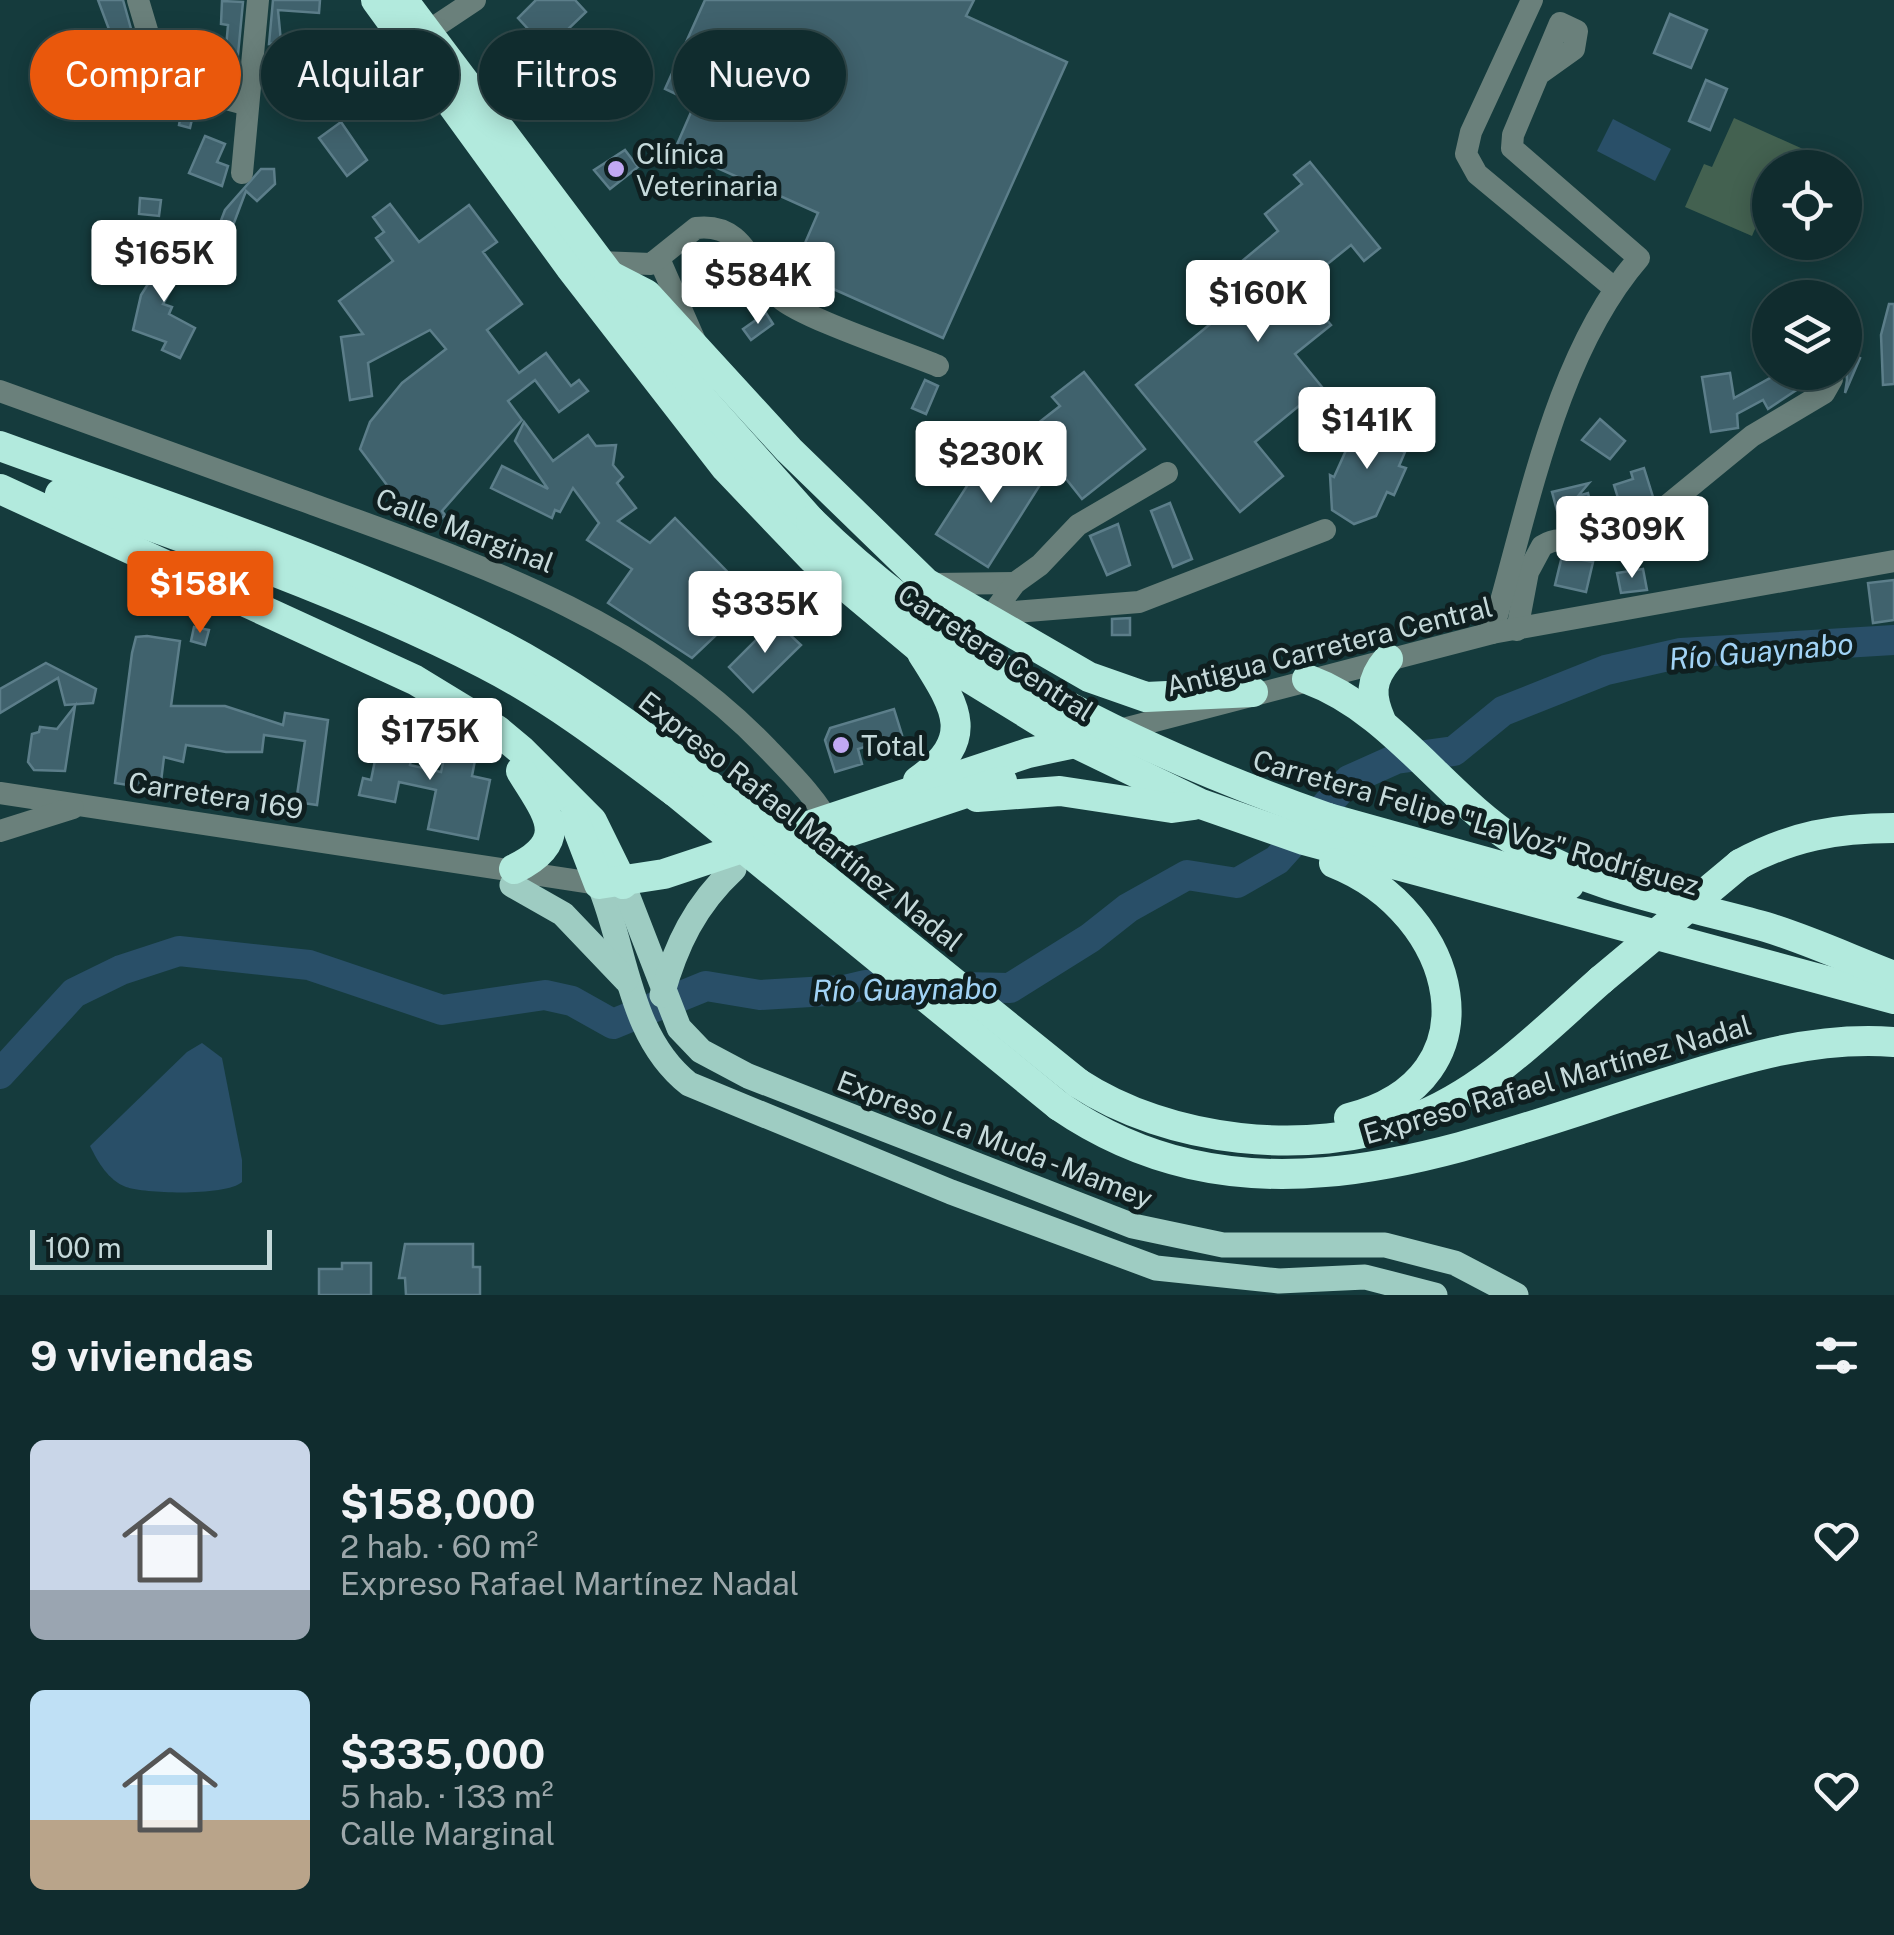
<!DOCTYPE html>
<html lang="es">
<meta charset="utf-8">
<style>
:root{--surface:#102c2e;--page:#1e383a;--text:#f1f3f6;--muted:#9ca7aa;--line:#30484a;--accent:#ea580c}
body{margin:0;font-family:"Public Sans",sans-serif;background:var(--page);color:var(--text);height:100vh;display:flex;flex-direction:column;font-size:38px;white-space:nowrap}
*{box-sizing:border-box;margin:0}
p{font-size:32px;color:var(--muted)}
.icon{flex:none;width:55px;height:55px;fill:none;stroke:currentColor;stroke-width:2;stroke-linecap:round;stroke-linejoin:round}
.map{position:relative;height:1295px;overflow:hidden}
.panel{display:flex;flex-direction:column;background:var(--surface);flex:1}
.panel>*{flex:none}
.banner{position:absolute;left:30px;top:30px;width:1000px;height:90px;display:flex;gap:20px}
.tools{position:absolute;left:1752px;top:150px;display:grid;gap:20px}
.tools a{display:grid;place-items:center;width:110px;height:110px;border-radius:50%;background:var(--surface);box-shadow:0 5px 25px #0003,0 0 0 2px var(--line);font-size:50px}
.scale{position:absolute;left:30px;bottom:25px;width:242px;box-sizing:border-box;padding-left:10px;border:5px solid #c5d9da;border-top:0;font-size:28px;line-height:35px;white-space:nowrap;color:#c5d9da;-webkit-text-stroke:8px #0f1f20;paint-order:stroke}
.price{position:absolute;translate:-50% -85px;padding:0 22px;border-radius:10px;background:#fff;color:#222;font-size:32px;line-height:65px;filter:drop-shadow(0 2px 5px #0008)}
.price::after{content:'';position:absolute;left:50%;top:60px;width:30px;height:22px;margin-left:-15px;background:inherit;clip-path:polygon(0 0,100% 0,50% 100%)}
.price.current{background:var(--accent);color:#fff}
ul{padding:0;list-style:none}
li{display:flex;align-items:center;gap:30px;height:250px;padding:0 30px}
li span{display:grid;place-items:center;flex:none;width:280px;height:200px;border-radius:15px;color:#555}
li>.icon{margin-inline-start:auto}
span .icon{width:120px;height:120px;fill:#fffc;stroke-width:1}
li b{font-size:42px}
h2{display:flex;justify-content:space-between;align-items:center;height:120px;padding:0 30px;font-size:42px}
.pill{padding:0 35px;border-radius:45px;background:var(--surface);box-shadow:0 5px 25px #0003,0 0 0 2px var(--line);font-size:35px;line-height:90px}
.pill.current{background:var(--accent);color:#fff}
.map>svg:first-child{display:block}
</style>
<div class="map">
<svg width="1894" height="1295" viewBox="0 0 1894 1295">
<rect width="100%" height="100%" fill="#153b3d"/>
<path fill="#436150" d="M1734,118L1803,149L1795,167L1770,168V194L1752,236L1685,207L1704,164L1712,167Z"/>
<g fill="#294f68">
<path d="M1613,119L1671,149L1655,181L1597,151Z"/>
<path d="M202,1043L222,1058L242,1160V1182C227,1196 147,1194 126,1187C108,1180 98,1162 90,1146L187,1052Z"/>
</g>
<g fill="none" stroke-linecap="round" stroke-linejoin="round">
<path stroke="#294f68" stroke-width="30" d="M0,1074L74,993L121,970L179,951L309,965L442,1010L545,995L572,1001L613,1024L706,986L760,995L844,990L865,985L1010,988L1090,938L1128,908L1187,875L1237,883L1277,860L1349,780L1396,759L1454,751L1503,711L1606,670L1681,653L1894,640"/>
</g>
<g fill="#40626d" stroke="#5c7e8a" stroke-width="2.5">
<path d="M98,0H123L138,54L129,60L141,92L115,102L107,81L126,75L101,37L110,32Z"/>
<path d="M273,0H320L319,13L278,10L281,42L269,44Z"/>
<path d="M536,0H575L586,12L539,57L519,40L529,30L518,18Z"/>
<path d="M705,0H974L966,16L1067,62L943,338L793,271L818,213L675,149L695,103L665,89Z"/>
<path d="M222,1L243,2L235,86L206,78L211,56L225,59L228,25L221,24Z"/>
<path d="M1670,14L1707,30L1691,68L1654,53Z"/>
<path d="M1706,80L1727,89L1710,130L1689,121Z"/>
<path d="M183,103L195,106L190,128L179,125Z"/>
<path d="M341,122L367,160L347,176L319,138Z"/>
<path d="M205,136L225,144L217,162L228,166L222,186L189,173Z"/>
<path d="M625,150L638,167L610,189L594,170Z"/>
<path d="M1310,162L1380,248L1364,261L1351,245L1299,287L1331,325L1295,354L1322,387L1255,442L1283,476L1240,512L1136,385L1259,284L1241,262L1278,231L1265,214L1302,184L1294,175Z"/>
<path d="M261,169H274L275,184L257,201L246,191L232,228L220,223L225,210Z"/>
<path d="M140,198L161,200L159,216L139,214Z"/>
<path d="M390,204L419,242L469,205L497,242L483,252L522,304L487,330L519,373L546,353L571,386L579,380L588,391L559,412L535,380L508,401L522,420L442,511L445,515L434,527L414,511L410,516L360,449L370,422L402,383L446,349L430,330L368,363L372,396L350,400L341,337L363,334L339,301L393,261L376,238L384,232L373,217Z"/>
<path d="M163,241L188,260L163,304L172,307L169,314L195,328L180,358L162,350L166,342L133,330L141,295L164,259L155,254Z"/>
<path d="M1889,304H1894V384L1883,385L1881,335Z"/>
<path d="M766,313L773,324L751,340L743,329Z"/>
<path d="M1845,351L1860,358L1845,393L1847,380Z"/>
<path d="M1084,372L1145,449L1082,499L1028,431L1060,406L1052,397Z"/>
<path d="M1781,372H1813L1816,377L1768,409L1763,400L1737,414L1738,428L1711,432L1702,377L1730,373L1734,398Z"/>
<path d="M925,380L938,386L926,414L912,408Z"/>
<path d="M1362,415L1401,433L1395,448L1405,452L1399,466L1406,468L1394,495L1387,492L1376,516L1354,524L1332,510L1330,475L1334,477Z"/>
<path d="M1600,419L1625,441L1610,459L1582,440Z"/>
<path d="M524,422L553,461L588,435L596,446L616,445L613,465L623,477L617,483L636,508L618,521L650,543L675,518L751,596V602L692,658L608,603L632,569L587,540L599,523L573,488L560,512L555,510L552,518L491,488L502,466L548,489L515,441Z"/>
<path d="M994,444L1045,477L988,567L936,534Z"/>
<path d="M1644,468L1653,497L1640,509L1623,514L1614,485L1633,479L1631,472Z"/>
<path d="M1589,483L1578,496L1588,493L1596,526H1567L1564,516L1559,518L1552,492Z"/>
<path d="M1170,503L1192,559L1173,567L1151,511Z"/>
<path d="M1118,524L1130,565L1107,575L1090,536Z"/>
<path d="M1562,556L1593,562L1586,592L1555,585Z"/>
<path d="M1643,569L1647,590L1621,593L1617,573Z"/>
<path d="M1894,580V620L1873,623L1868,583Z"/>
<path d="M1130,618V635H1112V619Z"/>
<path d="M775,621L801,645L753,692L729,667Z"/>
<path d="M194,627L209,630L205,645L191,641Z"/>
<path d="M147,636L180,641L171,706H225L283,725L285,713L328,720L317,805L296,802L305,741L264,735L262,752H226L186,745L183,762L164,757L160,790L115,783L132,653L136,637Z"/>
<path d="M46,663L96,689L93,703L65,705L58,678L0,713V689Z"/>
<path d="M75,706L65,771L34,770L28,762L32,734L39,732L40,727L57,729Z"/>
<path d="M894,709L902,735L858,749L862,764L835,772L825,740L830,728Z"/>
<path d="M382,726L416,733L410,765L441,772L446,749L476,755L472,776L490,780L478,839L428,829L436,790L399,782L395,802L359,795L363,778L371,780Z"/>
<path d="M405,1244H473V1267H480V1295H406L405,1278H399Z"/>
<path d="M342,1263H371V1295H319V1269H342Z"/>
</g>
<g fill="none" stroke-linecap="round" stroke-linejoin="round">
<g stroke="#6a807b" stroke-width="22">
<path d="M138,0L160,74L170,84L248,105"/>
<path d="M1532,0L1471,132L1466,154L1477,174L1614,288"/>
<path d="M427,32L475,0"/>
<path d="M242,173L258,0"/>
<path d="M660,261L695,341"/>
<path d="M599,262L651,264L696,228C748,222 750,272 780,298C802,318 905,352 938,366"/>
<path d="M0,391C100,427 200,464 301,500C468,561 639,615 766,747C790,772 818,799 833,830"/>
<path d="M933,584L1015,583"/>
<path d="M988,620L1002,613L1139,602L1325,530"/>
<path d="M988,620L1015,583L1040,565L1078,525L1167,473"/>
<path d="M1517,630L1528,572L1542,546C1561,534 1570,544 1590,547C1604,550 1617,542 1630,536L1752,436L1824,393L1832,379"/>
<path d="M1492,633C1528,511 1555,355 1639,258L1512,148L1513,135L1560,23L1577,31L1574,49L1539,74"/>
<path d="M1112,732L1492,633L1894,561"/>
<path d="M0,793L599,884"/>
<path d="M0,831L73,808"/>
</g>
<g stroke="#9eccc2" stroke-width="25">
<path d="M599,884C627,951 628,1036 689,1084L951,1192L1156,1268L1279,1281L1365,1277L1435,1295"/>
<path d="M623,884L679,1028L701,1051L748,1076L1133,1226L1223,1245H1385L1455,1263L1516,1295"/>
<path d="M512,885L563,914L626,980"/>
<path d="M662,995C676,945 695,905 734,869"/>
</g>
<g stroke="#b2eadd" stroke-width="30">
<path d="M376,0L570,267L726,468L812,558L917,646L1075,743L1201,804L1304,840L1894,999"/>
<path d="M403,0L704,401L811,521"/>
<path d="M609,275L646,294L789,450L926,583L1089,677L1146,697L1253,692"/>
<path d="M0,446C167,507 339,561 497,643C567,679 631,726 694,773"/>
<path d="M0,489L415,680L497,730L522,751L592,821L623,884"/>
<path d="M60,494C203,544 349,595 485,664C553,699 614,746 675,792"/>
<path d="M1307,679C1394,711 1443,797 1521,845C1593,890 1685,904 1766,927C1809,940 1852,960 1894,976"/>
<path d="M1381,721C1370,696 1370,680 1388,659"/>
<path d="M918,781C979,737 955,706 922,653"/>
<path d="M977,797L1060,791L1172,808L1194,805"/>
<path d="M1328,818L1569,885"/>
<path d="M574,819L599,884L664,874L1028,753L1075,743"/>
<path d="M770,858L1002,781"/>
<path d="M1334,863C1458,912 1502,1079 1349,1118"/>
<path d="M1740,864C1792,836 1836,828 1894,828"/>
<path d="M514,869C573,840 547,814 521,771"/>
<path d="M1078,1083C1168,1142 1308,1158 1410,1120C1484,1093 1543,1031 1601,980"/>
<path d="M1059,1106C1256,1241 1467,1144 1671,1081C1744,1058 1816,1036 1894,1042"/>
</g>
<g stroke="#b2eadd" stroke-width="30">
<path d="M811,521C956,664 1138,751 1328,818"/>
<path d="M694,773L1078,1083"/>
<path d="M675,792L1059,1106"/>
<path d="M1601,980L1740,864"/>
</g>
</g>
<g fill="#c1a8f3" stroke="#0f1f20" stroke-width="4">
<circle cx="616" cy="169" r="10"/>
<circle cx="841" cy="745" r="10"/>
</g>
<g text-anchor="middle" dominant-baseline="central" stroke-width="10" stroke-linejoin="round" paint-order="stroke">
<g font-size="28" fill="#c5d9da" stroke="#0f1f20" text-anchor="start">
<text x="636" y="153">Clínica<tspan x="636" dy="32">Veterinaria</tspan></text>
<text x="861" y="745">Total</text>
</g>
<g font-size="28" fill="#c5d9da" stroke="#0f1f20">
<text transform="translate(465 530) rotate(21)">Calle Marginal</text>
<text transform="translate(1329 646) rotate(-14)">Antigua Carretera Central</text>
<text transform="translate(996 652) rotate(33)">Carretera Central</text>
<text transform="translate(216 795) rotate(9)">Carretera 169</text>
<text transform="translate(801 821) rotate(38)">Expreso Rafael Martínez Nadal</text>
<text transform="translate(1476 822) rotate(16)">Carretera Felipe "La Voz" Rodríguez</text>
<text transform="translate(1557 1079) rotate(-16)">Expreso Rafael Martínez Nadal</text>
<text transform="translate(995 1139) rotate(21)">Expreso La Muda - Mamey</text>
</g>
<g font-size="30" font-style="italic" fill="#a1d3f6" stroke="#0f1f20">
<text transform="translate(1761 651) rotate(-5)">Río Guaynabo</text>
<text transform="translate(905 989) rotate(-1)">Río Guaynabo</text>
</g>
</g>
</svg>
<div class="tools">
<a><svg class="icon" aria-label="locate" viewBox="0 0 24 24"><circle cx="12" cy="12" r="6"/><path d="M12 2v4M12 18v4M2 12h4M18 12h4"/></svg></a>
<a><svg class="icon" aria-label="layers" viewBox="0 0 24 24"><path d="M12 4l9 5-9 5-9-5zM3 14l9 5 9-5"/></svg></a>
</div>
<div class="scale">100 m</div>
<b class="price" style="left:164px;top:305px">$165K</b>
<b class="price" style="left:758px;top:327px">$584K</b>
<b class="price" style="left:1258px;top:345px">$160K</b>
<b class="price" style="left:1367px;top:472px">$141K</b>
<b class="price" style="left:991px;top:506px">$230K</b>
<b class="price" style="left:1632px;top:581px">$309K</b>
<b class="price current" style="left:200px;top:636px">$158K</b>
<b class="price" style="left:765px;top:656px">$335K</b>
<b class="price" style="left:430px;top:783px">$175K</b>
<div class="banner">
<a class="pill current">Comprar</a>
<a class="pill">Alquilar</a>
<a class="pill">Filtros</a>
<a class="pill">Nuevo</a>
</div>
</div>
<section class="panel">
<h2>9 viviendas<svg class="icon" aria-label="filters" viewBox="0 0 24 24"><path d="M4 7h16M4 17h16"/><circle cx="9" cy="7" r="2"/><circle cx="15" cy="17" r="2"/></svg></h2>
<ul>
<li><span style="background:linear-gradient(#c9d6e8 75%,#9aa5b1 0)"><svg class="icon" aria-label="home" viewBox="0 0 24 24"><path d="M3 11l9-7 9 7M6 9v11h12V9"/></svg></span><div><b>$158,000</b><p>2 hab. · 60 m²</p><p>Expreso Rafael Martínez Nadal</p></div><svg class="icon" aria-label="heart" viewBox="0 0 24 24"><path d="M12 20l-8-8c-3-5 5-10 8-4 3-6 11-1 8 4z"/></svg></li>
<li><span style="background:linear-gradient(#bfe0f5 65%,#b9a48a 0)"><svg class="icon" aria-label="home" viewBox="0 0 24 24"><path d="M3 11l9-7 9 7M6 9v11h12V9"/></svg></span><div><b>$335,000</b><p>5 hab. · 133 m²</p><p>Calle Marginal</p></div><svg class="icon" aria-label="heart" viewBox="0 0 24 24"><path d="M12 20l-8-8c-3-5 5-10 8-4 3-6 11-1 8 4z"/></svg></li>
</ul>
</section>
